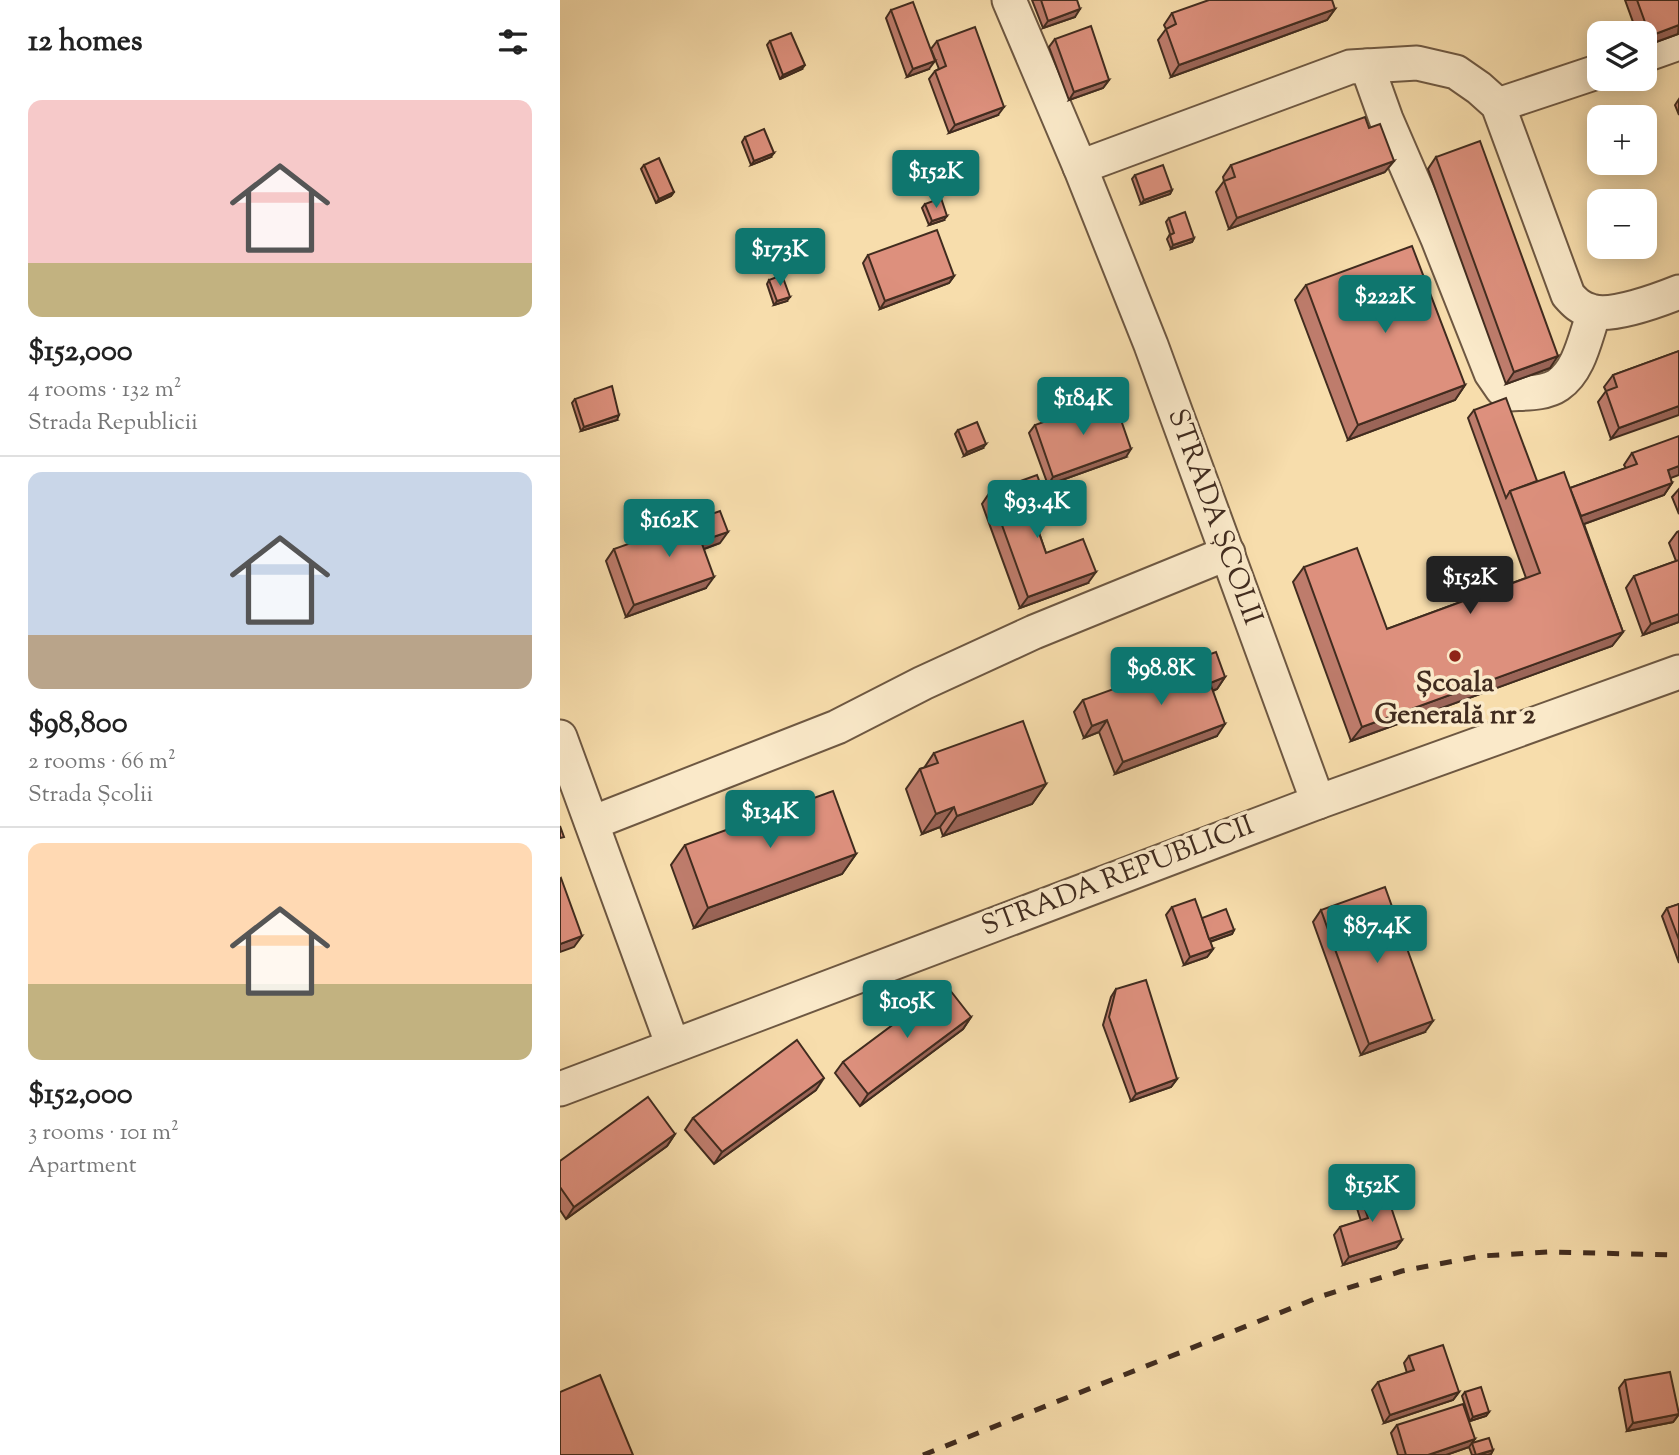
<!DOCTYPE html>
<meta charset="utf-8">
<style>
:root{--surface:#fff;--page:#f6f6f6;--text:#222;--muted:#767676;--line:#e0e0e0;--accent:#0f766e}
body{margin:0;font-family:"Sorts Mill Goudy",serif;background:var(--page);color:var(--text);height:100vh;display:flex;flex-direction:column;font-size:26px;white-space:nowrap}
*{box-sizing:border-box;margin:0}
p{font-size:23px;color:var(--muted)}
.icon{flex:none;width:38px;height:38px;fill:none;stroke:currentColor;stroke-width:2;stroke-linecap:round;stroke-linejoin:round}
.map{position:relative;flex:1;overflow:hidden}
.side{display:flex;flex-direction:column;background:var(--surface);width:560px}
.side>*{flex:none}
.fabs{position:absolute;left:1027px;top:21px;display:grid;gap:14px}
.fabs a{display:grid;place-items:center;width:70px;height:70px;border-radius:14px;background:var(--surface);box-shadow:0 4px 18px #0003;font-size:35px}
.price{position:absolute;translate:-50% -60px;padding:0 16px;border-radius:7px;background:var(--accent);color:#fff;font-size:23px;line-height:46px;filter:drop-shadow(0 2px 4px #0008)}
.price::after{content:'';position:absolute;left:50%;top:42px;width:21px;height:16px;margin-left:-10px;background:inherit;clip-path:polygon(0 0,100% 0,50% 100%)}
.price.current{background:#222;color:#fff}
ul{padding:0;list-style:none}
li{display:grid;align-content:center;gap:14px;height:371px;padding:0 28px}
li+li{border-top:2px solid var(--line)}
li span{display:grid;place-items:center;height:217px;border-radius:14px;color:#555}
li>.icon{margin-inline-start:auto}
span .icon{width:126px;height:126px;fill:#fffc;stroke-width:1}
li b{font-size:30px}
h2{display:flex;justify-content:space-between;align-items:center;height:84px;padding:0 28px;font-size:30px}
main{display:flex;flex:1;min-height:0}
.map>svg:first-child{display:block}
</style>
<main>
<section class="side">
<h2>12 homes<svg class="icon" aria-label="filters" viewBox="0 0 24 24"><path d="M4 7h16M4 17h16"/><circle cx="9" cy="7" r="2"/><circle cx="15" cy="17" r="2"/></svg></h2>
<ul>
<li><span style="background:linear-gradient(#f6c9c9 75%,#c2b280 0)"><svg class="icon" aria-label="home" viewBox="0 0 24 24"><path d="M3 11l9-7 9 7M6 9v11h12V9"/></svg></span><div><b>$152,000</b><p>4 rooms · 132 m²</p><p>Strada Republicii</p></div></li>
<li><span style="background:linear-gradient(#c9d6e8 75%,#b9a48a 0)"><svg class="icon" aria-label="home" viewBox="0 0 24 24"><path d="M3 11l9-7 9 7M6 9v11h12V9"/></svg></span><div><b>$98,800</b><p>2 rooms · 66 m²</p><p>Strada Școlii</p></div></li>
<li><span style="background:linear-gradient(#ffd9b3 65%,#c2b280 0)"><svg class="icon" aria-label="home" viewBox="0 0 24 24"><path d="M3 11l9-7 9 7M6 9v11h12V9"/></svg></span><div><b>$152,000</b><p>3 rooms · 101 m²</p><p>Apartment</p></div></li>
</ul>
</section>
<div class="map">
<svg width="1119" height="1455" viewBox="0 0 1119 1455">
<rect width="100%" height="100%" fill="#f7ddac"/>
<filter id="stains"><feTurbulence type="fractalNoise" baseFrequency=".00286" numOctaves="4"/><feColorMatrix values="0 0 0 0 .2 0 0 0 0 .09 0 0 0 0 .02 0 0 0 .5 -.17"/></filter>
<radialGradient id="worn" r=".72"><stop offset=".6" stop-color="#630" stop-opacity="0"/><stop offset="1" stop-color="#630" stop-opacity=".3"/></radialGradient>
<g fill="none" stroke-linecap="round" stroke-linejoin="round">
<g stroke="#6e5842" stroke-width="37">
<g id="minor">
<path d="M449,0L520,167L591,345L758,802"/>
<path d="M1085,55L1119,43"/>
<path d="M807,66L826,119L878,239L931,373L942,389L950,394C965,393 985,394 998,385C1020,370 1025,337 1034,313"/>
<path d="M938,105L1040,71"/>
<path d="M520,167L790,67L857,63L896,72L919,88L938,105L1008,295C1015,303 1020,308 1031,311C1051,318 1099,300 1119,292"/>
<path d="M0,737L113,1046"/>
<path d="M32,823L277,727L363,683L474,632L668,553"/>
<path d="M0,1089L758,802L1119,672"/>
</g>
</g>
<use href="#minor" stroke="#fae9c9" stroke-width="33"/>
<path stroke="#412c1f" stroke-width="5" stroke-dasharray="12 12" stroke-linecap="butt" d="M363,1455L762,1296L842,1271L921,1256L988,1252L1119,1255"/>
</g>
<g fill="#be7c6c" stroke="#412c1f" stroke-width="2">
<path d="M472,0H517L515,17L483,28Z"/>
<path d="M1065,0H1119L1118,34L1085,46V33H1077Z"/>
<path d="M775,9L767,20L611,77L598,40L606,29L604,25L612,13Z"/>
<path d="M331,10L369,69L347,77L326,18Z"/>
<path d="M495,39L549,80L543,88L509,100L489,47Z"/>
<path d="M210,41L242,69L220,79L207,45Z"/>
<path d="M377,41L438,115L389,133L369,79L375,71L379,69L371,49Z"/>
<path d="M1119,99V115L1115,105Z"/>
<path d="M185,137L211,157L191,165L182,142Z"/>
<path d="M876,157L990,368L946,384L868,169Z"/>
<path d="M84,165L114,192L111,196L96,203L81,169Z"/>
<path d="M671,165L825,172L669,229L656,192L664,181L663,177Z"/>
<path d="M575,175L612,190L610,194L581,204L572,179Z"/>
<path d="M365,204L384,220L369,225L362,208Z"/>
<path d="M609,218L634,238L632,242L611,249L607,239L610,234L606,222Z"/>
<path d="M308,255L394,276L389,283L320,309L303,263Z"/>
<path d="M209,280L227,301L214,305L207,284Z"/>
<path d="M746,285L905,385L895,400L788,440L735,300Z"/>
<path d="M1119,351L1051,439L1038,402L1046,391L1044,387L1053,375Z"/>
<path d="M15,399L57,420L21,431L12,403Z"/>
<path d="M914,410L977,481L1010,488L1066,468L1064,465L1072,453L1110,478L1112,483L1104,495L1024,524L1063,632L1052,646L791,741L733,582L744,567L827,629L966,578L908,418Z"/>
<path d="M475,425L566,457L488,485L469,433Z"/>
<path d="M398,430L423,448L404,456L395,434Z"/>
<path d="M1119,489V514L1112,497Z"/>
<path d="M430,492L481,519L475,521L486,553L528,583L460,608L422,504Z"/>
<path d="M1119,531V622L1083,635L1066,588L1074,576L1116,561L1109,543L1117,532Z"/>
<path d="M160,543L144,549L146,588L66,617L46,561L54,549Z"/>
<path d="M665,677L657,689L653,691L657,736L555,774L539,732L524,738L514,712L523,700Z"/>
<path d="M374,753L486,784L472,804L383,836L380,827L362,834L346,789L360,769L364,768Z"/>
<path d="M125,845L296,854L282,874L134,928L111,865Z"/>
<path d="M1119,904V963L1102,916L1107,908Z"/>
<path d="M612,907L642,918L674,930L672,934L650,942L653,949L647,957L624,965L606,915Z"/>
<path d="M761,910L865,1032L801,1055L753,922Z"/>
<path d="M556,989L617,1079L611,1087L571,1101L543,1025L551,997Z"/>
<path d="M411,1017L403,1029L300,1106L275,1073L283,1062Z"/>
<path d="M256,1090L154,1164L125,1130L133,1118Z"/>
<path d="M115,1134L107,1146L6,1219L0,1210V1161Z"/>
<path d="M799,1191L842,1240L836,1248L783,1265L774,1235L780,1227L801,1221L794,1199Z"/>
<path d="M849,1356L899,1392L893,1400L824,1423L812,1390L818,1382L847,1373L844,1363Z"/>
<path d="M1065,1380L1119,1414L1113,1422L1067,1431L1059,1388Z"/>
<path d="M905,1392L929,1412L926,1416L910,1421L902,1396Z"/>
<path d="M837,1425L912,1443L933,1450L931,1454L928,1455H912L909,1447L886,1455H838L831,1433Z"/>
</g>
<g fill="#9b6558" stroke="#412c1f" stroke-width="2">
<path d="M520,9L515,17L483,28L488,21Z"/>
<path d="M775,9L767,20L611,77L619,65Z"/>
<path d="M1119,25L1118,34L1085,46V42L1090,36Z"/>
<path d="M375,61L369,69L347,77L353,69Z"/>
<path d="M245,65L242,69L220,79L223,75Z"/>
<path d="M549,80L543,88L509,100L514,92Z"/>
<path d="M444,107L438,115L389,133L395,125Z"/>
<path d="M214,153L211,157L191,165L194,161Z"/>
<path d="M834,161L825,172L669,229L677,218Z"/>
<path d="M612,190L610,194L581,204L584,200Z"/>
<path d="M114,192L111,196L96,203L99,199Z"/>
<path d="M387,216L384,220L369,225L372,221Z"/>
<path d="M634,238L632,242L611,249L613,245Z"/>
<path d="M394,276L389,283L320,309L325,301Z"/>
<path d="M230,297L227,301L214,305L217,301Z"/>
<path d="M998,356L990,368L946,384L954,372Z"/>
<path d="M905,385L895,400L788,440L798,425Z"/>
<path d="M1119,406V415L1051,439L1059,428Z"/>
<path d="M59,415L57,420L21,431L24,427Z"/>
<path d="M426,444L423,448L404,456L407,452Z"/>
<path d="M571,449L566,457L488,485L493,477Z"/>
<path d="M1119,466V475L1100,482L1108,470Z"/>
<path d="M1112,483L1104,495L1010,529L1018,517Z"/>
<path d="M489,507L481,519L464,525L472,513Z"/>
<path d="M168,532L160,543L133,553L141,541Z"/>
<path d="M536,572L528,583L460,608L468,597Z"/>
<path d="M154,577L146,588L66,617L74,605Z"/>
<path d="M1119,614V622L1083,635L1091,624Z"/>
<path d="M1063,632L1052,646L791,741L802,727Z"/>
<path d="M665,677L657,689L642,694L650,683Z"/>
<path d="M547,720L539,732L524,738L532,726Z"/>
<path d="M665,724L657,736L555,774L563,762Z"/>
<path d="M486,784L472,804L383,836L397,816Z"/>
<path d="M394,807L380,827L362,834L376,814Z"/>
<path d="M296,854L282,874L134,928L148,908Z"/>
<path d="M674,930L672,934L643,944L646,940Z"/>
<path d="M22,936L14,947L0,952V944Z"/>
<path d="M653,949L647,957L624,965L630,957Z"/>
<path d="M411,1017L403,1029L300,1106L308,1094Z"/>
<path d="M873,1021L865,1032L801,1055L809,1044Z"/>
<path d="M264,1078L256,1090L154,1164L162,1152Z"/>
<path d="M617,1079L611,1087L571,1101L576,1094Z"/>
<path d="M115,1134L107,1146L6,1219L14,1207Z"/>
<path d="M842,1240L836,1248L783,1265L789,1257Z"/>
<path d="M899,1392L893,1400L824,1423L830,1415Z"/>
<path d="M929,1412L926,1416L910,1421L913,1417Z"/>
<path d="M1119,1414L1113,1422L1067,1431L1073,1423Z"/>
<path d="M915,1439L909,1447L886,1455H868Z"/>
<path d="M933,1450L931,1454L928,1455H919Z"/>
</g>
<g fill="#dd907d" stroke="#412c1f" stroke-width="2">
<path d="M481,0H517L520,9L488,21Z"/>
<path d="M649,0H772L775,9L619,65L606,29L616,24L612,13Z"/>
<path d="M1077,0H1119V25L1090,36Z"/>
<path d="M353,2L375,61L353,69L331,10Z"/>
<path d="M531,26L549,80L514,92L495,39Z"/>
<path d="M415,27L444,107L395,125L375,71L386,66L377,41Z"/>
<path d="M231,33L245,65L223,75L210,41Z"/>
<path d="M805,117L809,128L820,124L834,161L677,218L664,181L675,177L671,165Z"/>
<path d="M204,129L214,153L194,161L185,137Z"/>
<path d="M920,141L998,356L954,372L876,157Z"/>
<path d="M99,158L114,192L99,199L84,165Z"/>
<path d="M603,165L612,190L584,200L575,175Z"/>
<path d="M381,198L387,216L372,221L365,204Z"/>
<path d="M625,212L634,238L613,245L610,235L614,233L609,218Z"/>
<path d="M377,230L394,276L325,301L308,255Z"/>
<path d="M852,246L905,385L798,425L746,285Z"/>
<path d="M222,275L230,297L217,301L209,280Z"/>
<path d="M1119,351V406L1059,428L1046,391L1057,387L1053,375Z"/>
<path d="M52,386L59,415L24,427L15,399Z"/>
<path d="M553,397L571,449L493,477L475,425Z"/>
<path d="M946,398L977,481L950,491L946,498L914,410Z"/>
<path d="M417,422L426,444L407,452L398,430Z"/>
<path d="M1119,436V466L1108,470L1112,483L1021,516L1010,488L1077,464L1072,453Z"/>
<path d="M1004,472L1063,632L802,727L744,567L797,548L827,629L980,573L950,491Z"/>
<path d="M477,475L489,507L472,513L486,553L523,539L536,572L468,597L430,492Z"/>
<path d="M160,511L168,532L141,541L154,577L74,605L54,549Z"/>
<path d="M1119,560V614L1091,624L1074,576Z"/>
<path d="M656,652L665,677L650,683L665,724L563,762L547,720L532,726L523,700Z"/>
<path d="M463,721L486,784L397,816L394,807L376,814L360,769L378,763L374,753Z"/>
<path d="M273,791L296,854L148,908L125,845Z"/>
<path d="M0,826L4,837L0,838Z"/>
<path d="M1,878L22,936L0,944V879Z"/>
<path d="M825,887L873,1021L809,1044L761,910Z"/>
<path d="M635,899L653,949L630,957L612,907Z"/>
<path d="M1119,904V940L1107,908Z"/>
<path d="M666,909L674,930L649,939L642,918Z"/>
<path d="M586,980L617,1079L576,1094L549,1017L556,989Z"/>
<path d="M386,985L411,1017L308,1094L283,1062Z"/>
<path d="M237,1040L264,1078L162,1152L133,1118Z"/>
<path d="M88,1097L115,1134L14,1207L0,1187V1161Z"/>
<path d="M823,1183L842,1240L789,1257L780,1227L808,1218L799,1191Z"/>
<path d="M883,1345L899,1392L830,1415L818,1382L854,1370L849,1356Z"/>
<path d="M1110,1372L1119,1414L1073,1423L1065,1380Z"/>
<path d="M40,1375L73,1455H0V1392Z"/>
<path d="M921,1387L929,1412L913,1417L905,1392Z"/>
<path d="M903,1404L915,1439L868,1455H846L837,1425Z"/>
<path d="M929,1438L933,1450L916,1455L912,1443Z"/>
</g>
<circle fill="#8f2418" stroke="#fae9c9" stroke-width="2.5" cx="895" cy="656" r="7"/>
<g text-anchor="middle" dominant-baseline="central" stroke-width="7" stroke-linejoin="round" paint-order="stroke">
<g font-size="28" fill="#412c1f" stroke="#fae9c9">
<text transform="translate(654 517) rotate(70)">STRADA ȘCOLII</text>
<text transform="translate(558 877) rotate(-21)">STRADA REPUBLICII</text>
</g>
<g font-size="28" font-weight="bold" fill="#412c1f" stroke="#fae9c9">
<text x="895" y="684">Școala<tspan x="895" dy="32">Generală nr 2</tspan></text>
</g>
</g>
<rect width="100%" height="100%" filter="url(#stains)"/>
<rect width="100%" height="100%" fill="url(#worn)"/>
</svg>
<div class="fabs">
<a><svg class="icon" aria-label="layers" viewBox="0 0 24 24"><path d="M12 4l9 5-9 5-9-5zM3 14l9 5 9-5"/></svg></a>
<a>+</a>
<a>−</a>
</div>
<b class="price" style="left:376px;top:210px">$152K</b>
<b class="price" style="left:220px;top:288px">$173K</b>
<b class="price" style="left:825px;top:335px">$222K</b>
<b class="price" style="left:523px;top:437px">$184K</b>
<b class="price" style="left:477px;top:540px">$93.4K</b>
<b class="price" style="left:109px;top:559px">$162K</b>
<b class="price current" style="left:910px;top:616px">$152K</b>
<b class="price" style="left:601px;top:707px">$98.8K</b>
<b class="price" style="left:210px;top:850px">$134K</b>
<b class="price" style="left:817px;top:965px">$87.4K</b>
<b class="price" style="left:347px;top:1040px">$105K</b>
<b class="price" style="left:812px;top:1224px">$152K</b>
</div>
</main>
